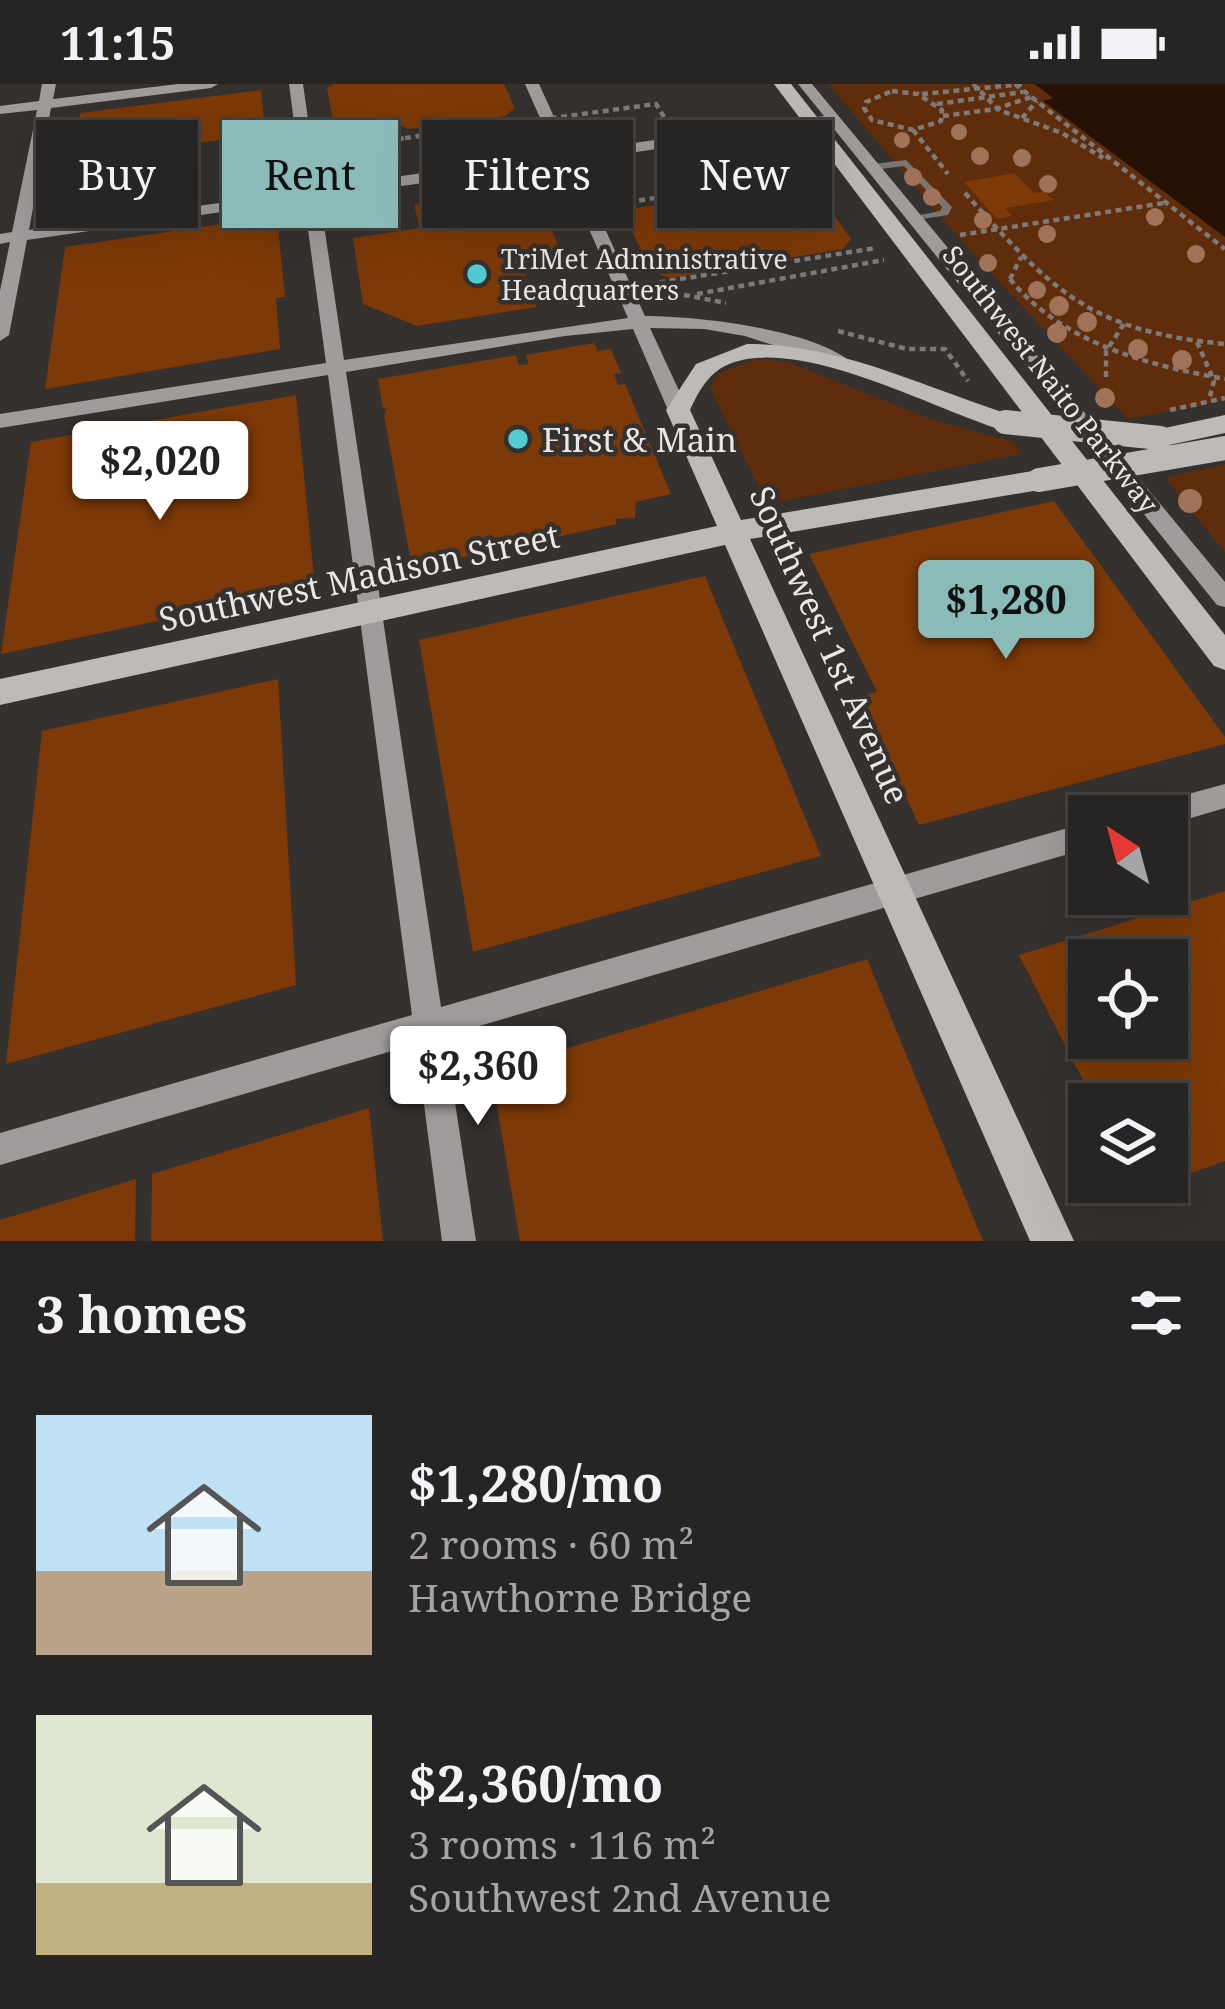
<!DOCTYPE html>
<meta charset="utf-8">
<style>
:root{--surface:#272523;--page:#333130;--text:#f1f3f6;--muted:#a4a5a6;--line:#434241;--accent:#8bbbb9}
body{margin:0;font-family:"Noto Serif",serif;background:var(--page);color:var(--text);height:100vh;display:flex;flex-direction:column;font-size:45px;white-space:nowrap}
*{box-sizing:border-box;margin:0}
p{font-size:39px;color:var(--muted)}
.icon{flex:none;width:66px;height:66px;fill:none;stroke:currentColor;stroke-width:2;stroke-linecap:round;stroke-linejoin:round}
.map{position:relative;height:1157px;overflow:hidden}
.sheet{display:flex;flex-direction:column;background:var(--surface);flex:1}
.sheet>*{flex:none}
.guide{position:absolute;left:36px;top:36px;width:1155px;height:108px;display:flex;gap:24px}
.needle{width:78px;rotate:324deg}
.tools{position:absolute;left:1068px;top:711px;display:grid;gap:24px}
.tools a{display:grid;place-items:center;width:120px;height:120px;border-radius:0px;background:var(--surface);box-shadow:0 12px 48px #0002,0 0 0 3px var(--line);font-size:60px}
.price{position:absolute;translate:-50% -102px;padding:0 27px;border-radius:12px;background:#fff;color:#222;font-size:39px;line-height:78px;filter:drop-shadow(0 3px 6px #0008)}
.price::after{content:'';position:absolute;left:50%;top:72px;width:36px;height:27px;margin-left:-18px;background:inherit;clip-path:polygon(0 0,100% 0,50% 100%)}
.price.selected{background:var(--accent);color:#111}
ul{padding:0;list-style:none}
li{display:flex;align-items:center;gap:36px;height:300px;padding:0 36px}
li span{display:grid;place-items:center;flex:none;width:336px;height:240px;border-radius:0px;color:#555}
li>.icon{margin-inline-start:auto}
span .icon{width:144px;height:144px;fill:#fffc;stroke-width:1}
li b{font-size:51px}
h2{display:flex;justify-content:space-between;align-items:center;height:144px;padding:0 36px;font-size:51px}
.tag{padding:0 42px;border-radius:0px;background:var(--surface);box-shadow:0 12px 48px #0002,0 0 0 3px var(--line);font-size:42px;line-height:108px}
.tag.selected{background:var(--accent);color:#111}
.status{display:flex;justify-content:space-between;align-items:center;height:84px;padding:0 60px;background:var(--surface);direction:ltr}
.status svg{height:33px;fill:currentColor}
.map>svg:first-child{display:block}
</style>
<div class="status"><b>11:15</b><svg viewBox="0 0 49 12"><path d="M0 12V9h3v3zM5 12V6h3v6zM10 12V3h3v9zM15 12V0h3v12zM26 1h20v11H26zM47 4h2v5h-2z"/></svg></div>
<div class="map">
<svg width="1225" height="1157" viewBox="0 0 1225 1157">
<rect width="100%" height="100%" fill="#34312f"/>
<g fill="#5f2d0b">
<path d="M828,0H1035L1054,15L1044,18L1225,153V316L1128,335L966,162Z"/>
<path d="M755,275L788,278L933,336L1014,358L1021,370L767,420L710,304L718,290Z"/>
<path d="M1225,380V468L1165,394Z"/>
</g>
<path fill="#271104" d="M1035,0H1225V153L1043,17L1053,14Z"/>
<g fill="#7d3907" fill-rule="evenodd">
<path d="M334,0H504L515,24L505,32L409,45L394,39L335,47L327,4Z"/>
<path d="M261,6L265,50L167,63L166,88L70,101L80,29Z"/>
<path d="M773,64L788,68L851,155L843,165L670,194L651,187L622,126L703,114L722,96L708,74Z"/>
<path d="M1015,89L1034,109L1045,107L1054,116L1005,124L1012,132L997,135L964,98Z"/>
<path d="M535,103L563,174L521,180L536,223L417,242L363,220L353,154L420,144L414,121Z"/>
<path d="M277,132L285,213L276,214L280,265L45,305L65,163Z"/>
<path d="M594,259L598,267L611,265L621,289L614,290L618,301L625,300L671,410L636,418L635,434L615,435L617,440L412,484L384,331L387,324L383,325L378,295L516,271L519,281L528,280L526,271Z"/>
<path d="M296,311L315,504L1,570L31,358Z"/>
<path d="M1054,417L1225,653V660L919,741L858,613L877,608L809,470Z"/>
<path d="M705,492L821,772L473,868L419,556Z"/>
<path d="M278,595L296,901L6,980L42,647Z"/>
<path d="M1225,807V1077L1167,1098V1020H1095L1019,871ZM1089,876H1167V954H1089Z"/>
<path d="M867,875L983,1157H520L491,987Z"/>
<path d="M369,1024L383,1157H151L152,1090Z"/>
<path d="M136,1095L135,1157H0V1136Z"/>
</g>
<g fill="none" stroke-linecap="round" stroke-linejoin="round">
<g stroke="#7d7a78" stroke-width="4.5" stroke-dasharray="6 4.5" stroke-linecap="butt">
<path d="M973,0L999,26L1062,49L1103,74"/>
<path d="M1015,0L1225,165"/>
<path d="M892,7L918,10L942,26L941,37L913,46L872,36L864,24L866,18Z"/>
<path d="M922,10L1024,0"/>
<path d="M937,20L1023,8"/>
<path d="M943,32L996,25L1031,13"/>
<path d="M1022,34L1037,17"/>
<path d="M913,46L948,90"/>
<path d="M325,65L405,54"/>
<path d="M965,109C1052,206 1088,247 1225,260"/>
<path d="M608,121L676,111"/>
<path d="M960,151L1164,119"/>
<path d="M1010,195L1021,173"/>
<path d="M649,200L876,164"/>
<path d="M653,205L726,219"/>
<path d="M697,210L884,176"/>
<path d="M838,247L907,265H945L968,297"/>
<path d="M1197,258L1214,297L1209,316"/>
<path d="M1106,293V267L1124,240"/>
</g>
<path fill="#787675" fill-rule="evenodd" d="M906,76L950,121L952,123L948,131L910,137V133L940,127L942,123L904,82L873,86L868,83L873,80Z"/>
<g fill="#9f9c9b" fill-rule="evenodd">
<path d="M42,0H56L53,15L178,0H218L211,4L51,24L29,146L303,107L289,0H303L318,104L556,70L525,0H539L570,68L824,32L798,0H812L1225,498V523L1217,521L830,40L574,77L645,232C697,232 812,245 851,278L842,284L745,252L704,245L650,244L688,326L678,333L668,326L633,245L565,252L346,288L441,923L1089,738V764L445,952L476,1157H442L416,960L0,1081V1049L412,931L328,291L0,344V330L326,279L304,116L27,156L9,251L0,257V207L10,158L0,160V150L12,148L37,26L0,30V22L39,17ZM560,79L628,234L344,276L320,114Z"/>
<path d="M1225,700V724L1167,741V732H1142L1146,723L1155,719Z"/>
</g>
<g fill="#bdbab8" fill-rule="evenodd">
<path d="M774,0H791L1225,551V586L1214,582Z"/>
<path d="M747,260C841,260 925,304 1014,332L1017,338L1005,347C934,326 795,248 725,282C707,291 698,309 690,326L741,436L1039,386L1052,396L1039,406L750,455L1074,1157H1030L725,461L0,621V595L717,442L666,326L696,280Z"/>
<path d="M1225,331V349L1160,363L1148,354L1160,345Z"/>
</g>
<g stroke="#7d7a78" stroke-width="4.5" stroke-dasharray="6 4.5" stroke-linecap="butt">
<path d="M405,54L656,20L702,95L689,109L676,111"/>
<path d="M1010,195C1062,259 1147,281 1225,295"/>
<path d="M1170,326L1225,314"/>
</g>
<g stroke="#bdbab8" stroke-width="24">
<path d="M1005,338L1160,354"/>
<path d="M1039,396L1225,364"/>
</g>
</g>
<g fill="#a07359">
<circle cx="959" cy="48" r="8"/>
<circle cx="902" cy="56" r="8"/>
<circle cx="980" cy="72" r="9"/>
<circle cx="1022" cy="74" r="9"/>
<circle cx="913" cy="93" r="9"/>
<circle cx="1048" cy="100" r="9"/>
<circle cx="932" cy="113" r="9"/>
<circle cx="1155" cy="133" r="9"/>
<circle cx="983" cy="136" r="9"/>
<circle cx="1047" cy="150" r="9"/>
<circle cx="1196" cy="170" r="9"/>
<circle cx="988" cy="179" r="9"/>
<circle cx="1037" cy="206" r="9"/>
<circle cx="1059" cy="222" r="10"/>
<circle cx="1087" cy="238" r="10"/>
<circle cx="1057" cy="249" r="10"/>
<circle cx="1138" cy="265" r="10"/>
<circle cx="1182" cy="276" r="10"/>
<circle cx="1105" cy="314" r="10"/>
<circle cx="1190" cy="417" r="12"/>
</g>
<g fill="#51ccd2" stroke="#34312f" stroke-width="4.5">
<circle cx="477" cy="190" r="12"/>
<circle cx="518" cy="355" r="12"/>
</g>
<g text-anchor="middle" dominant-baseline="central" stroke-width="9" stroke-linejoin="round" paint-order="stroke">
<g font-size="27" fill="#eae7e6" stroke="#34312f" text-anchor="start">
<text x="501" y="174">TriMet Administrative<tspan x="501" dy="31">Headquarters</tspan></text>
</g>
<g font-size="27" fill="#eae7e6" stroke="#34312f">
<text transform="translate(1051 295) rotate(52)">Southwest Naito Parkway</text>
</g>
<g font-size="33" fill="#eae7e6" stroke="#34312f" text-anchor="start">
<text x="542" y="355">First &amp; Main</text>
</g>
<g font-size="33" fill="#eae7e6" stroke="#34312f">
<text transform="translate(359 493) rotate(-12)">Southwest Madison Street</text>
<text transform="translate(830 561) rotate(66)">Southwest 1st Avenue</text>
</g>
</g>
</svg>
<div class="tools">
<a><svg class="needle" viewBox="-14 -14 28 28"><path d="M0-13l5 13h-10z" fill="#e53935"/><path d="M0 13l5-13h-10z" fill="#a4a5a6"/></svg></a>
<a><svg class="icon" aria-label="locate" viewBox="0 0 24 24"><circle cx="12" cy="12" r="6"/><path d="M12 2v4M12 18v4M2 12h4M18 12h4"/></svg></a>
<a><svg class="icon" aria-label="layers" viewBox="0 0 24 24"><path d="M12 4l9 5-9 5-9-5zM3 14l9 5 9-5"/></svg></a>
</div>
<b class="price" style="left:160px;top:439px">$2,020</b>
<b class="price selected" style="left:1006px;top:578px">$1,280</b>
<b class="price" style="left:478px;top:1044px">$2,360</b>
<div class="guide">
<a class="tag">Buy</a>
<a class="tag selected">Rent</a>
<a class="tag">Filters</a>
<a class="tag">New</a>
</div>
</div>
<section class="sheet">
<h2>3 homes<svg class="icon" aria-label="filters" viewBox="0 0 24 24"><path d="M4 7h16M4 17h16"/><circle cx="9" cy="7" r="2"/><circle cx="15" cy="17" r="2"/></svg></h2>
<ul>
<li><span style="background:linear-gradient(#bfe0f5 65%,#b9a48a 0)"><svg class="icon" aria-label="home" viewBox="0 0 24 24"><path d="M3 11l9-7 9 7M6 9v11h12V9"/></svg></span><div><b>$1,280/mo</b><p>2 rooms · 60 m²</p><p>Hawthorne Bridge</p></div></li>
<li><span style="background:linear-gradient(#dfe7d0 70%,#c2b280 0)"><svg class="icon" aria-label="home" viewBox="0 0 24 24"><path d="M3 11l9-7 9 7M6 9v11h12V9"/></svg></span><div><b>$2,360/mo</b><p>3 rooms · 116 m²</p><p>Southwest 2nd Avenue</p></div></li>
</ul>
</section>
